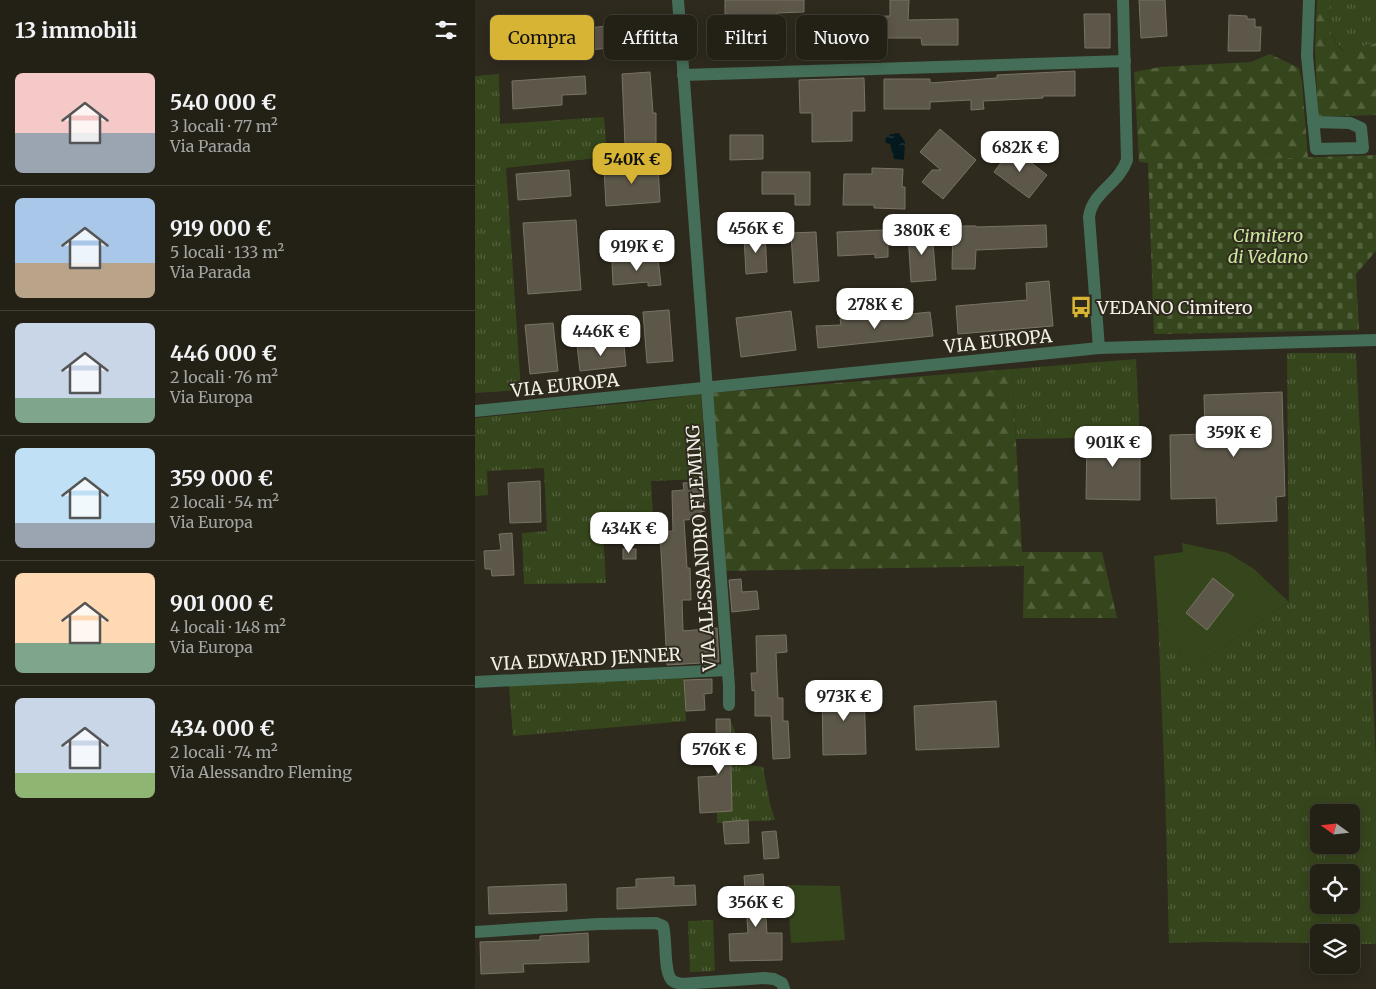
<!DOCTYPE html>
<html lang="it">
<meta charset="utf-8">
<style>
:root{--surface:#232016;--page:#2f2d23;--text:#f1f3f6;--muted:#a3a3a1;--line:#403e35;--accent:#d7b434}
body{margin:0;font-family:Merriweather,serif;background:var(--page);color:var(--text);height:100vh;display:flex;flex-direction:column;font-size:19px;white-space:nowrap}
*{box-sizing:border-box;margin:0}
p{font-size:16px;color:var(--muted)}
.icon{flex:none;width:28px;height:28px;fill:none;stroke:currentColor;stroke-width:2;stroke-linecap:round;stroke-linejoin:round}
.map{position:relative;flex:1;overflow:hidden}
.details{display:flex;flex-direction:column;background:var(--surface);width:475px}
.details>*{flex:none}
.guide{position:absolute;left:15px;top:15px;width:475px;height:45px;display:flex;gap:10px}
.needle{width:32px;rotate:285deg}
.tools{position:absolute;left:835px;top:804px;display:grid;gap:10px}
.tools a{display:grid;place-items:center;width:50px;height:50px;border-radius:8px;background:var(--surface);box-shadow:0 2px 12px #0003,0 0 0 1px var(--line);font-size:25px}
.price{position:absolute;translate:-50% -42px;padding:0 11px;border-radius:10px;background:#fff;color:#222;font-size:16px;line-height:32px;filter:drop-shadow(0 1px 2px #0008)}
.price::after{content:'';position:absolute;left:50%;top:30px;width:15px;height:11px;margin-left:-8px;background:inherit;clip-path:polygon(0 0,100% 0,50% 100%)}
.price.on{background:var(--accent);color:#111}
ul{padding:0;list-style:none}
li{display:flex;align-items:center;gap:15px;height:125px;padding:0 15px}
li+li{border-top:1px solid var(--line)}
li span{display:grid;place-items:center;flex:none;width:140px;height:100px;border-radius:8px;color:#555}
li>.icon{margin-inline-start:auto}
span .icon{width:60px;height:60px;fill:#fffc;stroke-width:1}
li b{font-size:21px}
h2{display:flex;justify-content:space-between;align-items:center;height:60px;padding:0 15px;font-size:21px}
.tag{padding:0 18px;border-radius:8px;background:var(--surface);box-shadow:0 2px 12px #0003,0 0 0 1px var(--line);font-size:18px;line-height:45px}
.tag.on{background:var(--accent);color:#111}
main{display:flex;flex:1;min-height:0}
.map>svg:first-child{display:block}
</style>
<main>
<section class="details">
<h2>13 immobili<svg class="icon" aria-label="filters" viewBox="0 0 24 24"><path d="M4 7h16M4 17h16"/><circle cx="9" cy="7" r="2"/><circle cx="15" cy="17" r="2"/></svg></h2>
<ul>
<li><span style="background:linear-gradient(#f6c9c9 60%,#9aa5b1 0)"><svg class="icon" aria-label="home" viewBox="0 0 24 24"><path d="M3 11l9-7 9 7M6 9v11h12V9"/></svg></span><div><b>540 000 €</b><p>3 locali · 77 m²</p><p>Via Parada</p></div></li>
<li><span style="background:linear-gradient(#a9c7e8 65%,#b9a48a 0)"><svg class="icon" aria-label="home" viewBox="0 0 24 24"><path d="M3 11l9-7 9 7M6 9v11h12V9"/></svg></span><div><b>919 000 €</b><p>5 locali · 133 m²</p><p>Via Parada</p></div></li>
<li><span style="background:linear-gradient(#c9d6e8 75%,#7fa58c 0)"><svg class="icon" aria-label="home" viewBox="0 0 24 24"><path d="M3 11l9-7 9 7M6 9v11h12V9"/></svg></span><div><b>446 000 €</b><p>2 locali · 76 m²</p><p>Via Europa</p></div></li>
<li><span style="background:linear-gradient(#bfe0f5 75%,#9aa5b1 0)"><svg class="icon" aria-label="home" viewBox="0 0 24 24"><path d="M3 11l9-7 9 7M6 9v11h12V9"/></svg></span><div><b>359 000 €</b><p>2 locali · 54 m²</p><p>Via Europa</p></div></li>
<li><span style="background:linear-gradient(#ffd9b3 70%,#7fa58c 0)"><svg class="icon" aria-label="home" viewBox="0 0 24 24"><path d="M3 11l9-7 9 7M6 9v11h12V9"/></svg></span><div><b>901 000 €</b><p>4 locali · 148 m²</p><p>Via Europa</p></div></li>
<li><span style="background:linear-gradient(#c9d6e8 75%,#8fb573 0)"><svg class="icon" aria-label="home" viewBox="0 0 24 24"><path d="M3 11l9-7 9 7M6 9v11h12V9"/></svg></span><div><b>434 000 €</b><p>2 locali · 74 m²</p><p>Via Alessandro Fleming</p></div></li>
</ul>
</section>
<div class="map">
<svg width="901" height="989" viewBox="0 0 901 989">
<defs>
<pattern id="grass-tufts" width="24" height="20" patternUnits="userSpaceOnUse" patternTransform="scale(1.25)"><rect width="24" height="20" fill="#36461c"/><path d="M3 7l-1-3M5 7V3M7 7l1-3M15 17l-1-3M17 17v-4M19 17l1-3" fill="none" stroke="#54613d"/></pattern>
<pattern id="forest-firs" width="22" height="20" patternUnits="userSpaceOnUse" patternTransform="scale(1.25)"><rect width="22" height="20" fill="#36461c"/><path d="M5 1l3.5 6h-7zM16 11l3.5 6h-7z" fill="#54613d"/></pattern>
<pattern id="cemetery-stones" width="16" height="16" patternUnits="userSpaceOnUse" patternTransform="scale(1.25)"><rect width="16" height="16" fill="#36461c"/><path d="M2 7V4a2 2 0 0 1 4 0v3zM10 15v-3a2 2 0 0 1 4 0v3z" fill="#54613d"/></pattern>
<pattern id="water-ripples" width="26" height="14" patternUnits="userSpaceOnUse" patternTransform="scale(1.25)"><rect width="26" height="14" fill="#04191d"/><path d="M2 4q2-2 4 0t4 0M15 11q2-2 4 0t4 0" fill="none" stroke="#293b3e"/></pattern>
</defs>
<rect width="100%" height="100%" fill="#2f2a1e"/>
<g fill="url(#grass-tufts)" fill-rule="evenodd">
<path d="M857,0H901V43L869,51C851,33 854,23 857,0Z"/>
<path d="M24,74L25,124L129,117L132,157L31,168L46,390L0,393V76Z"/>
<path d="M812,353H881L901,759V944H876V932H844V943L733,942L694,943L690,788L683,618L716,668L814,602ZM844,812H876V845H844ZM844,872H876V905H844Z"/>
<path d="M661,359L665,437L541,439L537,369Z"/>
<path d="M226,394L231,479L176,481L179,531L128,533L131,583L49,584L47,533L72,531L69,468L12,471L13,495L0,496V418L173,401Z"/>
<path d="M209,677L211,721L38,736L34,686Z"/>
<path d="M255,719L273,765L288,767L295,804L300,820L242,823V812L257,811Z"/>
<path d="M238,920L240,971L215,972L213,921Z"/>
</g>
<g fill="url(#forest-firs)">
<path d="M842,0H857C854,23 851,33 868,51L901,43V115L843,117L840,50Z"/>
<path d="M795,54L824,68L827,82L833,158L673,163L664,162L659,72L685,67L776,62Z"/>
<path d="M537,369L547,552H627L642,618H548L549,566L249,571L236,393Z"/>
</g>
<path fill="url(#cemetery-stones)" d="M901,155V251L881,274L884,330L679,334L673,163Z"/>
<g fill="#36461c">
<path d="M707,543L753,553L779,569L814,602L716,668L683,618L679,556L708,552Z"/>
<path d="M312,885L365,886L370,940L316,943Z"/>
</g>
<path fill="url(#water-ripples)" d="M424,133L430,142L429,160L419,159L415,144L411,143L410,139L416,134Z"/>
<g fill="#5d5749" stroke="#797364">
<path d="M250,0H329V12L302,13V54H255L254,14H250Z"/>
<path d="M415,0H434L433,20L483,19V45H447L446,38H378L377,17L415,16Z"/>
<path d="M664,0H690L692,36L666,38Z"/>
<path d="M609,14H635V48H610Z"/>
<path d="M754,15L772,16V19H780V27H786L785,51H753Z"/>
<path d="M155,24L157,46L81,53L79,31Z"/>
<path d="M600,71V96H568V98L508,101L509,109L496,110V100L455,102V109H409V79H455V83L522,78V75Z"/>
<path d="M175,72L178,113H181V144L150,145L147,74Z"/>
<path d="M110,76L111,94L87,95V105L38,109L37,81Z"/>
<path d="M389,78L390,111H377V141L337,142V113H325L324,80Z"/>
<path d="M465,129L501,160L468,199L447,182L457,170H466L445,152Z"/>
<path d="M255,135H288V159L255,160Z"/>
<path d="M537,148L572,175L554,198L519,172Z"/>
<path d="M183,165L185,202L131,206L129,168Z"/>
<path d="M397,168L428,169L427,187H430V209L399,208V205H368L369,174H397Z"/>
<path d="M94,170L96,196L43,200L41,174Z"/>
<path d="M287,172H335V205H320V194H287Z"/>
<path d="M101,220L106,290L53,294L48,223Z"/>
<path d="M571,225L572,247L501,250L500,269H477L478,226H501V227Z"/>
<path d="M408,230V241H413V257L400,258V254L363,256L362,232Z"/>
<path d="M457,231L461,280L436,282L433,232Z"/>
<path d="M341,232L344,281L319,283L316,233Z"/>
<path d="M290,234L292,272L271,274L269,236Z"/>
<path d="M183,258L186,285L173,286V282L138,285L137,262Z"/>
<path d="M574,281L578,326L483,334L481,306L552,300L551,283Z"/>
<path d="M194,310L198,361L172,363L168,312Z"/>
<path d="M316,311L321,350L266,357L261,318Z"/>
<path d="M455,312L458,336L343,348L341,326L366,325L365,319L388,317V319Z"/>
<path d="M78,323L83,371L55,374L50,325Z"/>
<path d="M116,344V348L149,345L151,366L105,371L102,345Z"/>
<path d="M807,392L810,496L801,497L802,521L742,524L741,498L696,499L695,435L730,434L729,395Z"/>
<path d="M612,436L665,437V500L611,499Z"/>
<path d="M65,481L66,522L35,523L33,483Z"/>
<path d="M229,482L230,511L225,512V519L209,520L212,568H215L216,600H207L208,631L242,628L244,662L192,665L185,532L198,531L197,491L209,490L208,483Z"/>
<path d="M37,533L39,575L17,576L16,569H10L9,551L26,550L24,534Z"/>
<rect x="148" y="549" width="13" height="10"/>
<path d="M738,578L759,595L732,630L711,613Z"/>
<path d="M266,579L267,592L282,591L284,609L257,612L254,580Z"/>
<path d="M311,635L312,652L301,653L303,698H308V721H313L315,758L298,759L296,716H280V690L277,691L276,673H282L281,636Z"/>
<path d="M237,679V693L229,694L230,710L211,711L209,680Z"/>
<path d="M347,690H389L391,754L348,755Z"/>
<path d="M521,701L524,747L441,750L439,706Z"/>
<path d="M241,719H255L257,811L225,813L223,777L242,776Z"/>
<path d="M273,820L274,843L250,844L248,822Z"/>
<path d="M301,831L304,858L289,859L287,832Z"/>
<path d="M288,874L292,933H307V960L255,961L254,934L273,933L269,876Z"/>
<path d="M199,877V886L220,885L221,905L142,909V888L161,887V879Z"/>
<path d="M91,884L92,911L14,914L13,887Z"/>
<path d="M113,933L114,962L48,964L49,972L6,974L5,942L65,940V936Z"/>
</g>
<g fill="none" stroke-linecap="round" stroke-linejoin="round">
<g stroke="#456e58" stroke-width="12">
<path d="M203,0L254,686V705"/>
<path d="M834,0L832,56L841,149L888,148L886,128L875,123L838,122"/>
<path d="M208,75L650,61"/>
<path d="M624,348L614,217C617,192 644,184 652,160L648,0"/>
<path d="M0,411L624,348L901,340"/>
<path d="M0,682L253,670"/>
<path d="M0,932L123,924L181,923L188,926C192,938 188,975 198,981C201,983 204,983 206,984L289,978L299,979L307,983L309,989"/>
</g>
</g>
<defs>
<g id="bus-bare" transform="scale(1.725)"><path d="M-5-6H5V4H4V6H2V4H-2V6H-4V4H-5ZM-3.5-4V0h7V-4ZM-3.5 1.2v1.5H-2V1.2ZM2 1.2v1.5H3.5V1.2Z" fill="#d7b434" stroke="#2f2a1e" stroke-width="2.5" paint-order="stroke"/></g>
</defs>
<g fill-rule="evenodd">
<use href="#bus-bare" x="606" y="307"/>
</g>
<g text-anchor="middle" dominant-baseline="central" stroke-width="4" stroke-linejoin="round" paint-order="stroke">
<g font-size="18" font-style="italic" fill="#c9e79d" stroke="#2f2a1e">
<text x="793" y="235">Cimitero<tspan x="793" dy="21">di Vedano</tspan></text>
</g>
<g font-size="18" fill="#f3f0e7" stroke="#2f2a1e" text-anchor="start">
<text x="622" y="307">VEDANO Cimitero</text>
</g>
<g font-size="18" fill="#f3f0e7" stroke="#2f2a1e">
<text transform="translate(523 341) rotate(-6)">VIA EUROPA</text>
<text transform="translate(90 385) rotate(-6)">VIA EUROPA</text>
<text transform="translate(226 548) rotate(-94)">VIA ALESSANDRO FLEMING</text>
<text transform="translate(111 659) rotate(-3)">VIA EDWARD JENNER</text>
</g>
</g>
</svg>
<div class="tools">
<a><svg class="needle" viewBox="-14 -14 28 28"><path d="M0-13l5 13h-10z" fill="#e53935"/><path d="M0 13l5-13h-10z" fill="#a3a3a1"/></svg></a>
<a><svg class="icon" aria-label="locate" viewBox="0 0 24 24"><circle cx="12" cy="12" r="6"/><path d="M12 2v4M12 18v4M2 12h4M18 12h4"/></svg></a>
<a><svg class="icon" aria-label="layers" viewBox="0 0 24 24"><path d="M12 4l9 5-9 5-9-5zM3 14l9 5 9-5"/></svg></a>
</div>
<b class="price" style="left:545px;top:173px">682K €</b>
<b class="price on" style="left:157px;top:185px">540K €</b>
<b class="price" style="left:281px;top:254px">456K €</b>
<b class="price" style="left:447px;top:256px">380K €</b>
<b class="price" style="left:162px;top:272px">919K €</b>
<b class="price" style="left:400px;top:330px">278K €</b>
<b class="price" style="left:126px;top:357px">446K €</b>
<b class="price" style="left:759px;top:458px">359K €</b>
<b class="price" style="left:638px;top:468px">901K €</b>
<b class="price" style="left:154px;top:554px">434K €</b>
<b class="price" style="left:369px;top:722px">973K €</b>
<b class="price" style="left:244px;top:775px">576K €</b>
<b class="price" style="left:281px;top:928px">356K €</b>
<div class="guide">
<a class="tag on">Compra</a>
<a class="tag">Affitta</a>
<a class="tag">Filtri</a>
<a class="tag">Nuovo</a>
</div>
</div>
</main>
